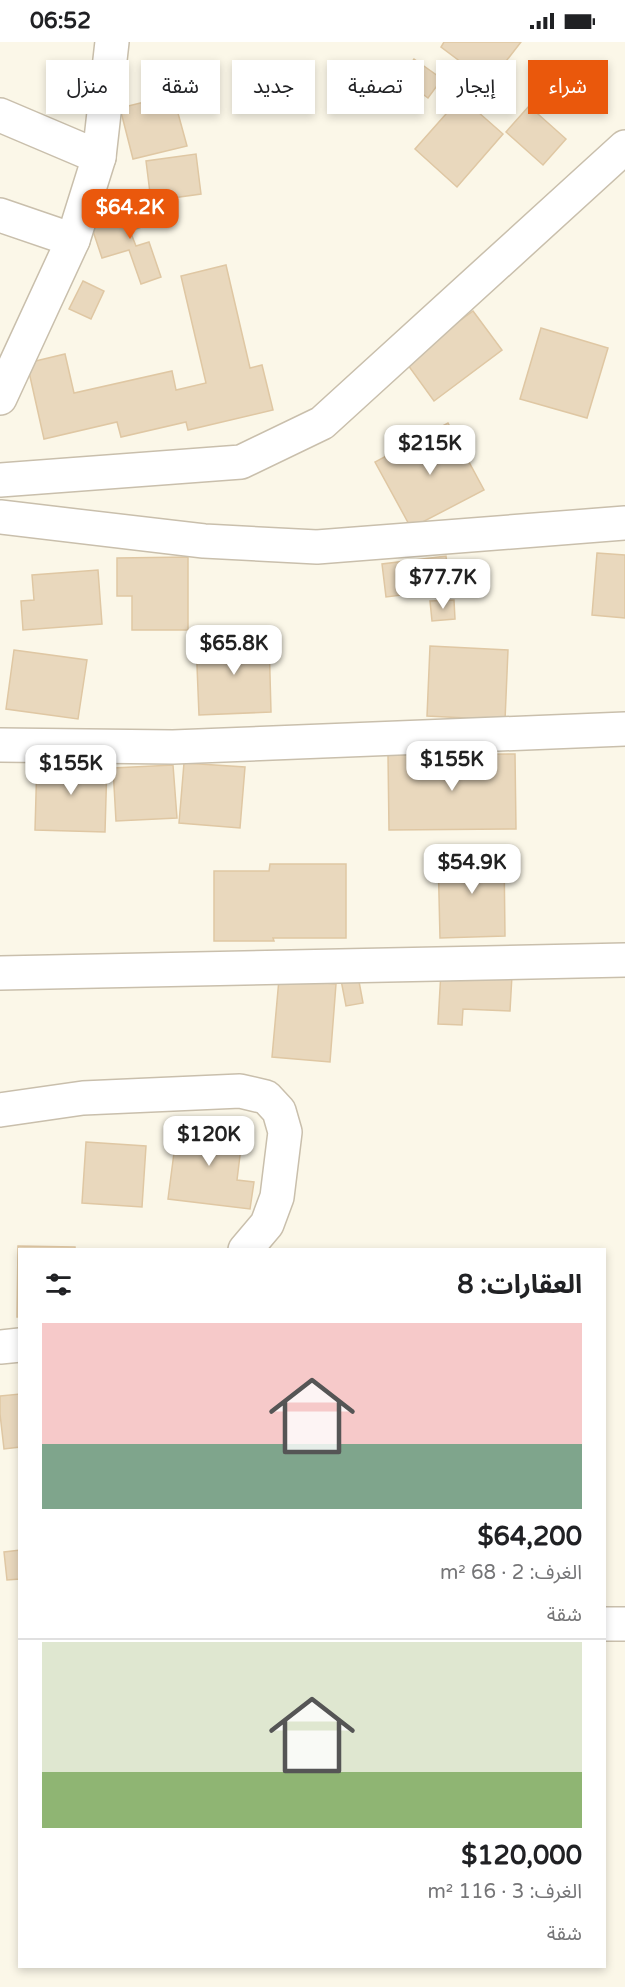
<!DOCTYPE html>
<html lang="ar">
<meta charset="utf-8">
<style>
:root{--surface:#fff;--page:#f2f2f2;--text:#202124;--muted:#757577;--line:#e0e0e0;--accent:#ea580c}
body{margin:0;font-family:"Varela Round","Noto Sans Arabic",sans-serif;background:var(--page);color:var(--text);direction:rtl;height:100vh;display:flex;flex-direction:column;font-size:22px;white-space:nowrap}
*{box-sizing:border-box;margin:0}
p{font-size:20px;color:var(--muted)}
.icon{flex:none;width:33px;height:33px;fill:none;stroke:currentColor;stroke-width:2;stroke-linecap:round;stroke-linejoin:round}
.map{position:relative;flex:1;overflow:hidden;direction:ltr}
.sheet{position:absolute;left:18px;top:1206px;width:588px;height:720px;display:flex;flex-direction:column;background:var(--surface);border-radius:0px;box-shadow:0 3px 9px #0003;direction:rtl}
.sheet>*{flex:none}
.hud{position:absolute;left:18px;top:18px;width:590px;height:54px;direction:rtl;display:flex;gap:12px}
.price{position:absolute;translate:-50% -51px;padding:0 14px;border-radius:12px;background:#fff;color:#222;font-size:20px;line-height:39px;filter:drop-shadow(0 2px 3px #0008)}
.price::after{content:'';position:absolute;left:50%;top:36px;width:18px;height:14px;margin-left:-9px;background:inherit;clip-path:polygon(0 0,100% 0,50% 100%)}
.price.on{background:var(--accent);color:#fff}
ul{padding:0;list-style:none}
li{display:grid;align-content:center;gap:12px;height:318px;padding:0 24px}
li+li{border-top:2px solid var(--line)}
li span{display:grid;place-items:center;height:186px;border-radius:0px;color:#555}
li>.icon{margin-inline-start:auto}
span .icon{width:108px;height:108px;fill:#fffc;stroke-width:1}
li b{font-size:26px}
h2{display:flex;justify-content:space-between;align-items:center;height:72px;padding:0 24px;font-size:26px}
.chip{padding:0 21px;border-radius:0px;background:var(--surface);box-shadow:0 3px 9px #0003;font-size:21px;line-height:54px}
.chip.on{background:var(--accent);color:#fff}
.status{display:flex;justify-content:space-between;align-items:center;height:42px;padding:0 30px;background:var(--surface);direction:ltr}
.status svg{height:16px;fill:currentColor}
.map>svg:first-child{display:block}
</style>
<div class="status"><b>06:52</b><svg viewBox="0 0 49 12"><path d="M0 12V9h3v3zM5 12V6h3v6zM10 12V3h3v9zM15 12V0h3v12zM26 1h20v11H26zM47 4h2v5h-2z"/></svg></div>
<div class="map">
<svg width="625" height="1945" viewBox="0 0 625 1945">
<rect width="100%" height="100%" fill="#fbf7e8"/>
<g fill="#e9d8bd" stroke="#dfc7a3" stroke-width="1.5">
<path d="M444,0H521L489,41L441,5Z"/>
<path d="M414,17L442,37L428,56L417,48L404,67L387,54Z"/>
<path d="M173,53L187,104L133,117L120,66Z"/>
<path d="M461,55L503,92L457,145L415,107Z"/>
<path d="M529,64L566,97L543,123L506,90Z"/>
<path d="M196,112L201,152L151,159L146,119Z"/>
<path d="M156,161L162,178L130,189L136,204L149,200L161,235L141,242L129,208L102,216L91,183Z"/>
<path d="M226,223L250,326L262,323L273,368L188,388L186,380L121,395L117,380L44,397L27,321L65,312L74,351L172,329L176,348L206,341L181,234Z"/>
<path d="M83,239L104,249L91,277L69,267Z"/>
<path d="M473,269L502,308L434,359L405,319Z"/>
<path d="M541,286L608,306L587,376L520,357Z"/>
<path d="M448,381L484,448L411,486L375,420Z"/>
<path d="M597,511L625,513V576L592,573Z"/>
<path d="M446,514L450,547L386,555L382,522Z"/>
<path d="M188,515V588H132V554H117V516Z"/>
<path d="M98,528L102,582L23,588L21,559L34,558L32,533Z"/>
<path d="M454,558L455,577L432,579L430,559Z"/>
<path d="M269,596L271,670L199,673L196,599Z"/>
<path d="M430,604L508,608L505,678L427,674Z"/>
<path d="M14,608L87,618L78,677L6,667Z"/>
<path d="M515,712L516,787L389,788L388,713Z"/>
<path d="M37,718L107,721L105,790L35,788Z"/>
<path d="M184,721L245,725L240,786L179,781Z"/>
<path d="M173,723L177,776L116,779L113,726Z"/>
<path d="M504,810L505,894L440,896L438,812Z"/>
<path d="M270,822H346V896H273L274,899H214V829H269Z"/>
<path d="M441,929L512,933L510,969L463,967L462,983L438,982Z"/>
<path d="M358,934L363,961L346,964L341,938Z"/>
<path d="M279,937L336,942L330,1020L272,1015Z"/>
<path d="M178,1080L243,1089L237,1138L254,1140L250,1167L168,1157Z"/>
<path d="M86,1100L146,1104L142,1165L82,1161Z"/>
<path d="M18,1204L75,1205V1208H20V1275H17Z"/>
<path d="M20,1352V1405L4,1407L0,1372V1354Z"/>
<path d="M20,1508V1537L7,1538L4,1510Z"/>
</g>
<g fill="none" stroke-linecap="round" stroke-linejoin="round">
<g stroke="#c9bfac" stroke-width="36">
<g id="minor">
<path d="M0,73L99,115"/>
<path d="M0,173L73,198"/>
<path d="M0,356L73,198L99,115L112,0"/>
<path d="M0,438L241,420L322,381L625,105"/>
<path d="M0,475L204,499L317,505L625,481"/>
<path d="M0,703L173,705L625,687"/>
<path d="M0,931L625,918"/>
<path d="M0,1068L83,1056L240,1049L266,1055L279,1069L285,1090L277,1155L267,1182L245,1208"/>
<path d="M0,1305L20,1303"/>
<path d="M604,1582H625"/>
</g>
</g>
<use href="#minor" stroke="#fff" stroke-width="33"/>
</g>
</svg>
<b class="price on" style="left:130px;top:198px">$64.2K</b>
<b class="price" style="left:430px;top:434px">$215K</b>
<b class="price" style="left:443px;top:568px">$77.7K</b>
<b class="price" style="left:234px;top:634px">$65.8K</b>
<b class="price" style="left:452px;top:750px">$155K</b>
<b class="price" style="left:71px;top:754px">$155K</b>
<b class="price" style="left:472px;top:853px">$54.9K</b>
<b class="price" style="left:209px;top:1125px">$120K</b>
<div class="hud">
<a class="chip on">شراء</a>
<a class="chip">إيجار</a>
<a class="chip">تصفية</a>
<a class="chip">جديد</a>
<a class="chip">شقة</a>
<a class="chip">منزل</a>
</div>
<section class="sheet">
<h2>العقارات: 8<svg class="icon" aria-label="filters" viewBox="0 0 24 24"><path d="M4 7h16M4 17h16"/><circle cx="9" cy="7" r="2"/><circle cx="15" cy="17" r="2"/></svg></h2>
<ul>
<li><span style="background:linear-gradient(#f6c9c9 65%,#7fa58c 0)"><svg class="icon" aria-label="home" viewBox="0 0 24 24"><path d="M3 11l9-7 9 7M6 9v11h12V9"/></svg></span><div><b>$64,200</b><p>الغرف: 2 · 68 m²</p><p>شقة</p></div></li>
<li><span style="background:linear-gradient(#dfe7d0 70%,#8fb573 0)"><svg class="icon" aria-label="home" viewBox="0 0 24 24"><path d="M3 11l9-7 9 7M6 9v11h12V9"/></svg></span><div><b>$120,000</b><p>الغرف: 3 · 116 m²</p><p>شقة</p></div></li>
</ul>
</section>
</div>
